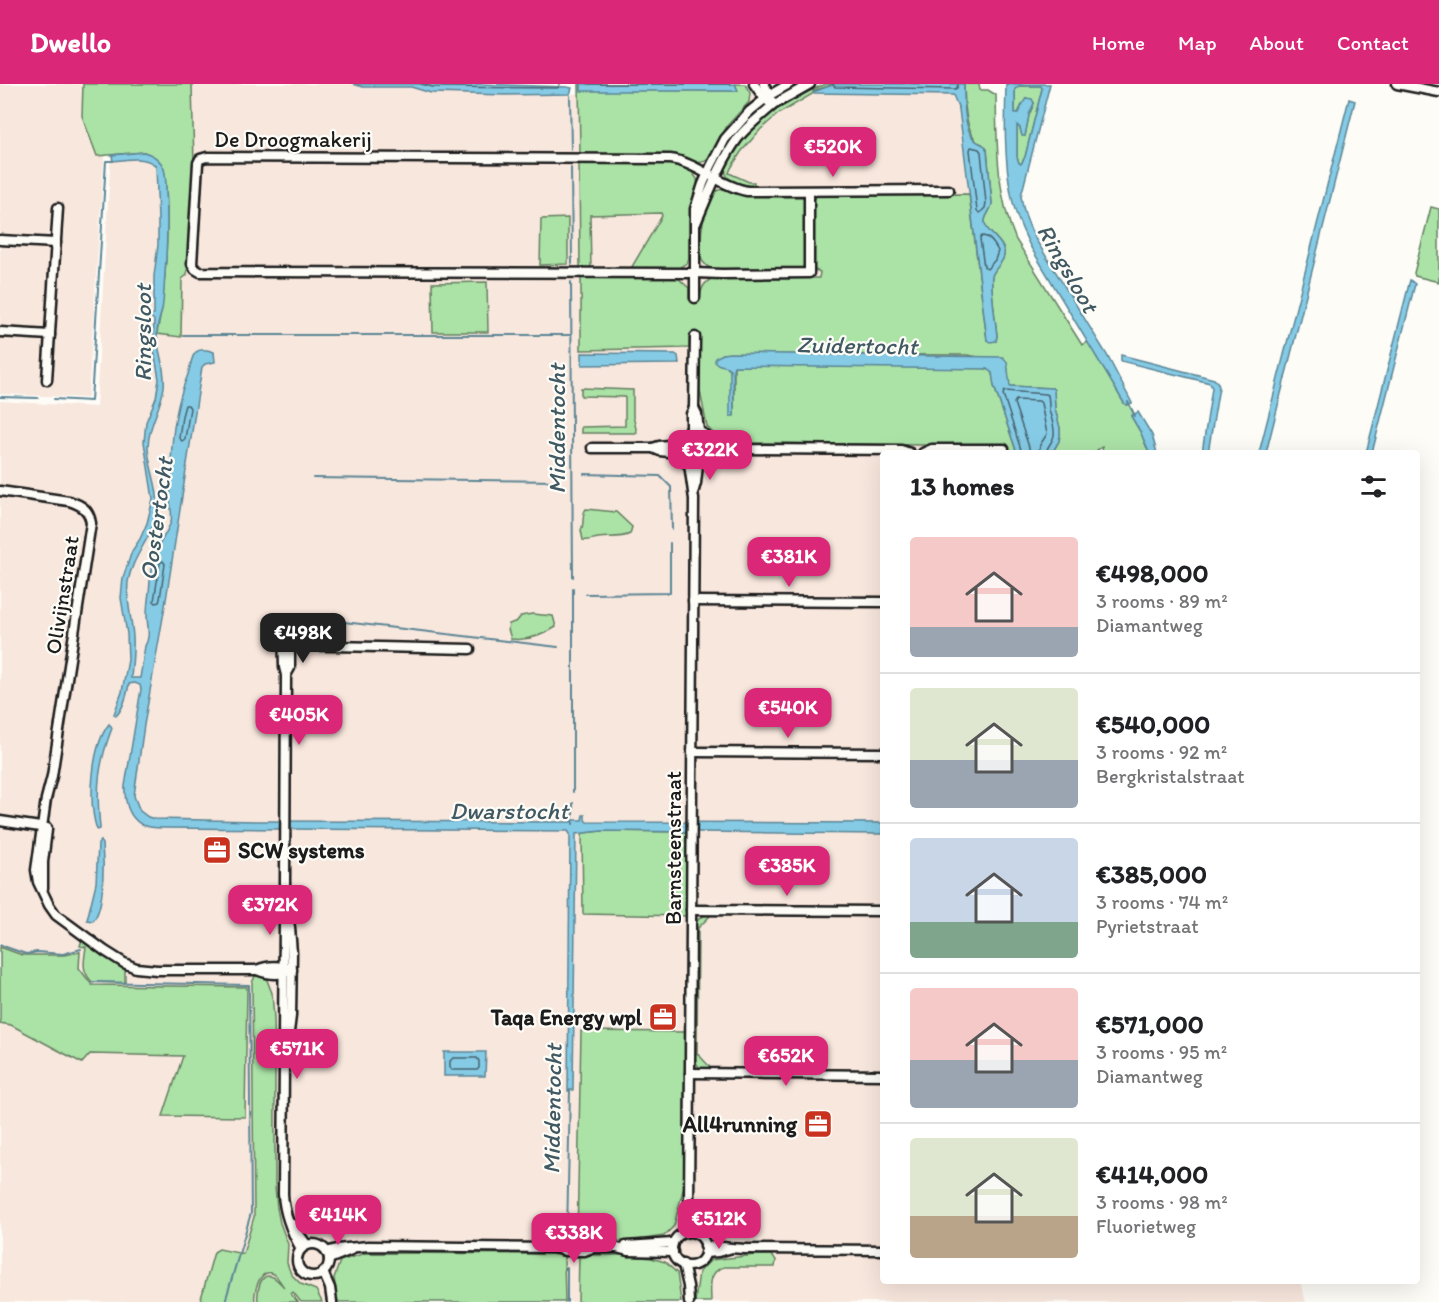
<!DOCTYPE html>
<meta charset="utf-8">
<style>
:root{--surface:#fff;--page:#f6f6f6;--text:#202124;--muted:#757577;--line:#e0e0e0;--accent:#db2777}
body{margin:0;font-family:Itim,sans-serif;background:var(--page);color:var(--text);height:100vh;display:flex;flex-direction:column;font-size:22px;white-space:nowrap}
*{box-sizing:border-box;margin:0}
p{font-size:20px;color:var(--muted)}
.icon{flex:none;width:33px;height:33px;fill:none;stroke:currentColor;stroke-width:2;stroke-linecap:round;stroke-linejoin:round}
.map{position:relative;flex:1;overflow:hidden}
.panel{position:absolute;left:880px;top:366px;width:540px;height:834px;display:flex;flex-direction:column;background:var(--surface);border-radius:6px;box-shadow:0 6px 24px #0002}
.panel>*{flex:none}
.price{position:absolute;translate:-50% -51px;padding:0 14px;border-radius:12px;background:var(--accent);color:#fff;font-size:20px;line-height:39px;filter:drop-shadow(0 2px 3px #0008)}
.price::after{content:'';position:absolute;left:50%;top:36px;width:18px;height:14px;margin-left:-9px;background:inherit;clip-path:polygon(0 0,100% 0,50% 100%)}
.price.active{background:#222;color:#fff}
ul{padding:0;list-style:none}
li{display:flex;align-items:center;gap:18px;height:150px;padding:0 30px}
li+li{border-top:2px solid var(--line)}
li span{display:grid;place-items:center;flex:none;width:168px;height:120px;border-radius:6px;color:#555}
li>.icon{margin-inline-start:auto}
span .icon{width:72px;height:72px;fill:#fffc;stroke-width:1}
li b{font-size:26px}
h2{display:flex;justify-content:space-between;align-items:center;height:72px;padding:0 30px;font-size:26px}
header{display:flex;align-items:center;gap:36px;box-sizing:border-box;height:84px;padding:0 30px;background:var(--accent);color:#fff}
header strong{font-size:28px}
nav{display:flex;gap:33px;margin-inline-start:auto;font-size:21px}
.map>svg:first-child{display:block}
</style>
<header>
<strong>Dwello</strong>
<nav><a>Home</a><a>Map</a><a>About</a><a>Contact</a></nav>
</header>
<div class="map">
<svg width="1439" height="1218" viewBox="0 0 1439 1218">
<rect width="100%" height="100%" fill="#fdfcf7"/>
<filter id="ink" filterUnits="userSpaceOnUse"><feTurbulence type="fractalNoise" baseFrequency=".0167" numOctaves="2"/><feDisplacementMap in="SourceGraphic" scale="12" xChannelSelector="R" yChannelSelector="G"/><feConvolveMatrix kernelMatrix="1 2 1 2 8 2 1 2 1" color-interpolation-filters="sRGB"/></filter>
<g filter="url(#ink)">
<g fill="#f8e7dd">
<path d="M0,0H109L88,314L0,310Z"/>
<path d="M115,0H353L363,3H411L431,9L505,11L738,7H813L815,9L952,10L959,25L1024,369H884V1197H1300L1306,1218H0V317L96,323Z"/>
</g>
<g fill="#abe2a6" stroke="#647f61" stroke-width="1.5">
<path d="M83,0H192L194,80L187,191L182,195L181,253L157,250C158,241 161,232 162,222C167,176 170,130 164,85L144,68L97,72L82,32Z"/>
<path d="M579,0H581V6L738,7L735,0H745L750,9L749,18L727,42L710,74C697,85 684,72 670,71C640,68 609,70 580,70Z"/>
<path d="M826,0H835L813,7L814,9L778,30L761,45L741,68L731,84L729,89L749,98H754V104C742,103 721,97 726,81C732,62 771,28 788,18C800,11 813,5 826,0Z"/>
<path d="M964,0H979L980,6H988L996,11C997,59 996,111 1016,156L1082,261L1088,258L1124,319L1126,321L1129,320L1134,330L1131,332L1141,349L1149,369H1103L1102,363L1097,366L1098,369H1052L1059,357L1060,352V344L1055,325L1054,306L1052,304L1009,302L1007,278L967,271L723,270L726,282L730,284L734,332V282L971,283C989,285 993,282 994,302L1017,369H940L1006,368L1007,362L753,359L722,354L717,353L707,343L700,307V255L689,254V264L581,266V193L673,194L679,195L689,204V215H700C701,205 703,199 713,194H819L820,188L815,186L814,183V116L817,111L969,110L987,256L996,257L997,252C996,241 990,199 992,192C995,183 1006,177 1004,167C1002,155 983,147 985,136C986,130 991,126 992,120L987,65L982,60L977,58C964,41 965,20 964,0Z"/>
<path d="M1019,2H1042V5L1025,73L1021,80L1019,79L1017,73V41L1020,44L1022,51L1025,52L1029,31L1034,19L1022,21L1018,29H1015V5Z"/>
<path d="M579,78L673,79L692,88L697,95L698,101L689,136V174L687,179L677,185L630,186L662,132L661,129L590,131L591,185H580Z"/>
<path d="M722,105C732,105 739,110 749,111H796L802,112L805,115L806,180L801,185L716,186C712,185 707,183 704,179C700,175 701,170 701,165C700,144 704,127 713,108Z"/>
<path d="M1431,123L1439,125V198L1415,192L1414,189Z"/>
<path d="M568,134V180L540,181L541,135Z"/>
<path d="M487,198L488,248H433L432,199Z"/>
<path d="M581,304L633,306V332L637,349H581V343L625,342V313L581,312Z"/>
<path d="M586,425L616,428L632,443L630,450C620,455 609,452 598,454C592,455 589,457 583,456L581,446C585,439 581,431 586,425Z"/>
<path d="M532,530L553,532L556,543C542,552 528,557 511,555L508,545L509,540L517,537L521,532Z"/>
<path d="M601,747L686,748V832L583,830L582,749Z"/>
<path d="M710,830L711,831L698,844L697,969L709,982V986C699,985 696,982 694,971L695,844C696,835 701,832 710,830Z"/>
<path d="M82,855L113,877L125,884V899L92,898C81,886 84,878 86,863L80,862Z"/>
<path d="M0,863L22,871H64L80,868L79,884L92,901L247,903L245,1033L163,1032L183,972L90,970L82,979L11,941L0,939Z"/>
<path d="M256,890L265,891L272,909L274,934L275,976V1103L277,1124L280,1139L288,1160L287,1179L291,1190L301,1200L316,1206L322,1218H301L293,1208L291,1210L298,1218H258C257,1209 259,1187 273,1193C277,1195 281,1200 284,1203C281,1200 278,1193 275,1191C260,1181 253,1209 255,1218H200L214,1168L219,1165L243,1170L254,1133L252,899Z"/>
<path d="M581,947L685,948L684,1102L674,1142L664,1152L637,1156L600,1158L577,1156Z"/>
<path d="M366,1169L550,1170L564,1172L565,1218H338L334,1194L340,1177Z"/>
<path d="M579,1171H624L651,1174L665,1178L677,1189L681,1218H578Z"/>
<path d="M755,1171H771L776,1176L775,1183H724C707,1188 711,1204 711,1218H695L699,1188L711,1176Z"/>
</g>
<g fill="#85cbe6" stroke="#5b8595" stroke-width="1.5" fill-rule="evenodd">
<path d="M353,0H481L567,3L572,4L570,10L505,11L431,9L411,3H363Z"/>
<path d="M581,0H735L738,7H581Z"/>
<path d="M835,0H964C964,15 963,47 976,57C979,59 982,60 985,62L987,67L992,120C991,126 986,130 985,136C983,147 1002,155 1004,167C1006,177 995,183 992,192C990,199 996,241 997,252L996,257L990,258L987,256L959,25L953,11L814,9L813,8Z"/>
<path d="M1006,0H1050L1021,112C1023,128 1028,141 1036,156L1107,271L1132,319L1126,321L1124,319L1030,162C1022,145 1014,128 1011,109C1004,74 1005,36 1006,0ZM1019,2H1041L1042,5L1025,73L1021,80L1019,79L1017,73V41L1020,44L1022,52H1025L1029,31L1034,19L1032,15L1026,14L1018,29H1015V5Z"/>
<path d="M1349,15L1355,17L1266,369H1259Z"/>
<path d="M144,68C154,71 161,76 164,85C166,92 166,101 166,108C168,136 167,162 165,190C164,202 164,215 162,226C160,234 157,241 157,249C157,267 166,284 164,303C161,324 148,342 148,364C149,385 160,405 157,427C153,453 132,472 128,498C126,517 132,535 133,553C134,567 132,580 131,594H140L145,562C151,552 147,542 147,531C147,523 148,516 149,508C150,493 153,477 158,463C162,455 168,446 171,438C173,428 169,420 170,411C170,406 172,402 172,397C172,391 170,385 171,379C172,350 176,320 187,293C193,278 189,259 214,268L215,278L205,280L202,283L166,516L144,641L134,712L140,727L148,733L155,735L256,737L571,738L575,736H582L583,731H585V736L587,738L883,739V750L601,747L576,750L573,1006L568,1007L570,750L568,747L162,744C156,744 148,743 142,741C128,733 124,716 125,702L141,605L140,601L135,599L129,600C127,611 124,624 116,632L114,630L122,608L128,576L127,550L121,514L123,494L132,467L140,455L147,439L153,415L144,358L146,338L156,314L159,295L153,261L154,236L149,232L154,231V192L158,161V136L156,82C144,71 128,76 113,77L112,71Z"/>
<path d="M1410,196L1415,200L1372,369H1366Z"/>
<path d="M582,269L675,270L678,272L679,279L677,280L582,281Z"/>
<path d="M729,269L1003,273L1007,278L1010,302L1052,304L1054,306L1055,325L1060,344V352L1059,357L1052,369H1017L994,302L992,289L987,285L734,282L733,285L734,332H730V285C725,280 719,283 715,278V274L723,270Z"/>
<path d="M1121,271L1214,295L1218,299L1219,303L1208,369H1202L1212,304L1210,299L1121,277Z"/>
<path d="M1138,328L1152,351L1157,369H1149L1141,349L1131,332Z"/>
<path d="M109,640L111,642L112,644C98,681 96,704 100,743V745L97,746C88,719 91,663 109,640Z"/>
<path d="M101,757L102,760C104,779 105,823 93,837L87,836L96,799L98,760Z"/>
<path d="M444,968H486L485,992H444Z"/>
</g>
<g fill="none" stroke-linecap="round" stroke-linejoin="round">
<g stroke="#46626d" stroke-width="1.5">
<path d="M421,0L433,3L557,4L559,3L560,0"/>
<path d="M588,0H730"/>
<path d="M832,0L835,3L955,5L957,4L958,0"/>
<path d="M971,63L979,65L981,68L986,119L985,124L980,129L977,127L970,66Z"/>
<path d="M982,152C989,152 995,161 998,167L995,176L987,185L984,183L980,155Z"/>
<path d="M185,321H188L190,324L185,355L182,357L179,354L182,332Z"/>
<path d="M1022,369L1003,310L1005,307L1046,310L1048,311C1049,316 1049,321 1049,326C1051,334 1055,342 1054,351C1053,358 1047,362 1046,369"/>
<path d="M1029,369V363L1014,319L1016,316L1039,317L1041,319L1047,350L1040,361L1039,369"/>
<path d="M163,477L165,480L160,515L159,518L156,519L154,517L160,479Z"/>
<path d="M453,974H477L479,977V984L477,986H452L450,983V977Z"/>
</g>
<g stroke="#5b8595" stroke-width="2">
<path d="M570,12L571,65"/>
<path d="M571,84L572,180"/>
<path d="M571,198L573,493"/>
<path d="M183,251H571"/>
<path d="M0,313L38,314"/>
<path d="M54,315L91,317L106,77H113"/>
<path d="M1128,318L1135,332"/>
<path d="M584,390L660,392L671,403L672,445"/>
<path d="M313,394L557,397"/>
<path d="M586,510L670,509V459"/>
<path d="M301,533L558,563"/>
<path d="M573,708V504"/>
<path d="M573,719V740"/>
<path d="M0,861L26,870L37,868L63,870L81,865"/>
<path d="M90,898L249,901L251,1129L225,1218"/>
<path d="M567,1150L570,1006"/>
<path d="M567,1183V1218"/>
</g>
<g stroke="#1c1c1c" stroke-width="13">
<g id="minor">
<path d="M754,0L765,15L773,21L810,0"/>
<path d="M764,0L770,11L789,0"/>
<path d="M1397,0L1439,8"/>
<path d="M809,107V189L722,190L695,189L200,188L195,185L192,180L198,79L200,75L207,73L670,75C696,78 720,102 747,107L949,106"/>
<path d="M0,156L56,159"/>
<path d="M695,214V125L703,100L711,82L725,55L750,27L770,11L773,21C761,32 748,41 738,54C719,80 709,110 696,139"/>
<path d="M0,248L50,251"/>
<path d="M695,253L694,324L697,330L699,347"/>
<path d="M47,296L58,124"/>
<circle cx="694" cy="364" r="17"/>
<path d="M691,347V330L694,324"/>
<path d="M711,361L729,362L738,365L901,366L910,369"/>
<path d="M592,364H653L659,362L677,360"/>
<path d="M653,364L660,367L677,369"/>
<path d="M923,369L932,365H1004"/>
<path d="M710,370L729,368L737,365"/>
<path d="M689,380L694,415L689,1122L694,1149"/>
<path d="M694,406L696,399L698,381"/>
<path d="M0,407L69,417C81,421 89,425 91,439L52,692L46,715L36,786L38,798L49,821L56,831L105,867L124,879L136,884L157,886H257C269,881 280,881 292,886"/>
<path d="M693,517L884,518"/>
<path d="M287,561L470,565"/>
<path d="M286,591L290,584V541H283L284,583L286,591L285,799L286,824L290,843L292,869L291,932L288,956L285,964L284,978L283,1110C284,1129 292,1149 301,1165"/>
<path d="M692,668L884,669"/>
<path d="M0,737L47,744"/>
<path d="M43,804V778L47,746"/>
<path d="M691,826L884,827"/>
<path d="M257,886C267,890 279,892 289,887"/>
<path d="M284,960L283,956L284,836L285,829"/>
<path d="M690,989L884,991"/>
<path d="M292,1140L307,1161"/>
<circle cx="689" cy="1165" r="17"/>
<path d="M685,1149L686,1135L688,1126"/>
<circle cx="313" cy="1176" r="16"/>
<path d="M626,1162L673,1159"/>
<path d="M705,1162C720,1162 734,1165 749,1165L884,1166"/>
<path d="M555,1164L565,1167H584L593,1164H617L629,1167L673,1168"/>
<path d="M326,1168L337,1165L368,1162L555,1164C568,1160 580,1160 593,1164"/>
<path d="M705,1169L718,1168L729,1165"/>
<path d="M329,1175L351,1166"/>
<path d="M683,1180L688,1202L689,1218"/>
<path d="M323,1188L330,1204L332,1218"/>
</g>
</g>
<use href="#minor" stroke="#fdfcf7" stroke-width="8"/>
</g>
</g>
<defs>
<g id="office-square" transform="scale(1.5)"><rect x="-9" y="-9" width="18" height="18" rx="4" fill="#c8321e" stroke="#fdfcf7"/><path d="M-6-3h4V-5.5h4V-3h4V5H-6ZM-1-4.5V-3h2v-1.5ZM-6 0V1H6V0Z" fill="#fff"/></g>
</defs>
<g fill-rule="evenodd">
<use href="#office-square" x="217" y="766"/>
<use href="#office-square" x="663" y="933"/>
<use href="#office-square" x="818" y="1040"/>
</g>
<g text-anchor="middle" dominant-baseline="central" stroke-width="4.5" stroke-linejoin="round" paint-order="stroke">
<g font-size="22" fill="#1c1c1c" stroke="#fdfcf7">
<text x="293" y="55">De Droogmakerij</text>
<text transform="translate(62 511) rotate(-81)">Olivijnstraat</text>
<text transform="translate(673 764) rotate(-90)">Barnsteenstraat</text>
</g>
<g font-size="22" font-weight="bold" fill="#1c1c1c" stroke="#fdfcf7" text-anchor="end">
<text x="238" y="766" text-anchor="start">SCW systems</text>
<text x="642" y="933">Taqa Energy wpl</text>
<text x="797" y="1040">All4running</text>
</g>
<g font-size="24" font-style="italic" fill="#415963" stroke="#fdfcf7">
<text transform="translate(1068 184) rotate(60)">Ringsloot</text>
<text transform="translate(142 249) rotate(-90)">Ringsloot</text>
<text transform="translate(857 261) rotate(1)">Zuidertocht</text>
<text transform="translate(556 345) rotate(-90)">Middentocht</text>
<text transform="translate(156 435) rotate(-82)">Oostertocht</text>
<text x="509" y="726">Dwarstocht</text>
<text transform="translate(552 1025) rotate(-89)">Middentocht</text>
</g>
</g>
</svg>
<b class="price" style="left:833px;top:94px">€520K</b>
<b class="price" style="left:710px;top:397px">€322K</b>
<b class="price" style="left:789px;top:504px">€381K</b>
<b class="price active" style="left:303px;top:580px">€498K</b>
<b class="price" style="left:788px;top:655px">€540K</b>
<b class="price" style="left:299px;top:662px">€405K</b>
<b class="price" style="left:787px;top:813px">€385K</b>
<b class="price" style="left:270px;top:852px">€372K</b>
<b class="price" style="left:297px;top:996px">€571K</b>
<b class="price" style="left:786px;top:1003px">€652K</b>
<b class="price" style="left:338px;top:1162px">€414K</b>
<b class="price" style="left:719px;top:1166px">€512K</b>
<b class="price" style="left:574px;top:1180px">€338K</b>
<section class="panel">
<h2>13 homes<svg class="icon" aria-label="filters" viewBox="0 0 24 24"><path d="M4 7h16M4 17h16"/><circle cx="9" cy="7" r="2"/><circle cx="15" cy="17" r="2"/></svg></h2>
<ul>
<li><span style="background:linear-gradient(#f6c9c9 75%,#9aa5b1 0)"><svg class="icon" aria-label="home" viewBox="0 0 24 24"><path d="M3 11l9-7 9 7M6 9v11h12V9"/></svg></span><div><b>€498,000</b><p>3 rooms · 89 m²</p><p>Diamantweg</p></div></li>
<li><span style="background:linear-gradient(#dfe7d0 60%,#9aa5b1 0)"><svg class="icon" aria-label="home" viewBox="0 0 24 24"><path d="M3 11l9-7 9 7M6 9v11h12V9"/></svg></span><div><b>€540,000</b><p>3 rooms · 92 m²</p><p>Bergkristalstraat</p></div></li>
<li><span style="background:linear-gradient(#c9d6e8 70%,#7fa58c 0)"><svg class="icon" aria-label="home" viewBox="0 0 24 24"><path d="M3 11l9-7 9 7M6 9v11h12V9"/></svg></span><div><b>€385,000</b><p>3 rooms · 74 m²</p><p>Pyrietstraat</p></div></li>
<li><span style="background:linear-gradient(#f6c9c9 60%,#9aa5b1 0)"><svg class="icon" aria-label="home" viewBox="0 0 24 24"><path d="M3 11l9-7 9 7M6 9v11h12V9"/></svg></span><div><b>€571,000</b><p>3 rooms · 95 m²</p><p>Diamantweg</p></div></li>
<li><span style="background:linear-gradient(#dfe7d0 65%,#b9a48a 0)"><svg class="icon" aria-label="home" viewBox="0 0 24 24"><path d="M3 11l9-7 9 7M6 9v11h12V9"/></svg></span><div><b>€414,000</b><p>3 rooms · 98 m²</p><p>Fluorietweg</p></div></li>
</ul>
</section>
</div>
